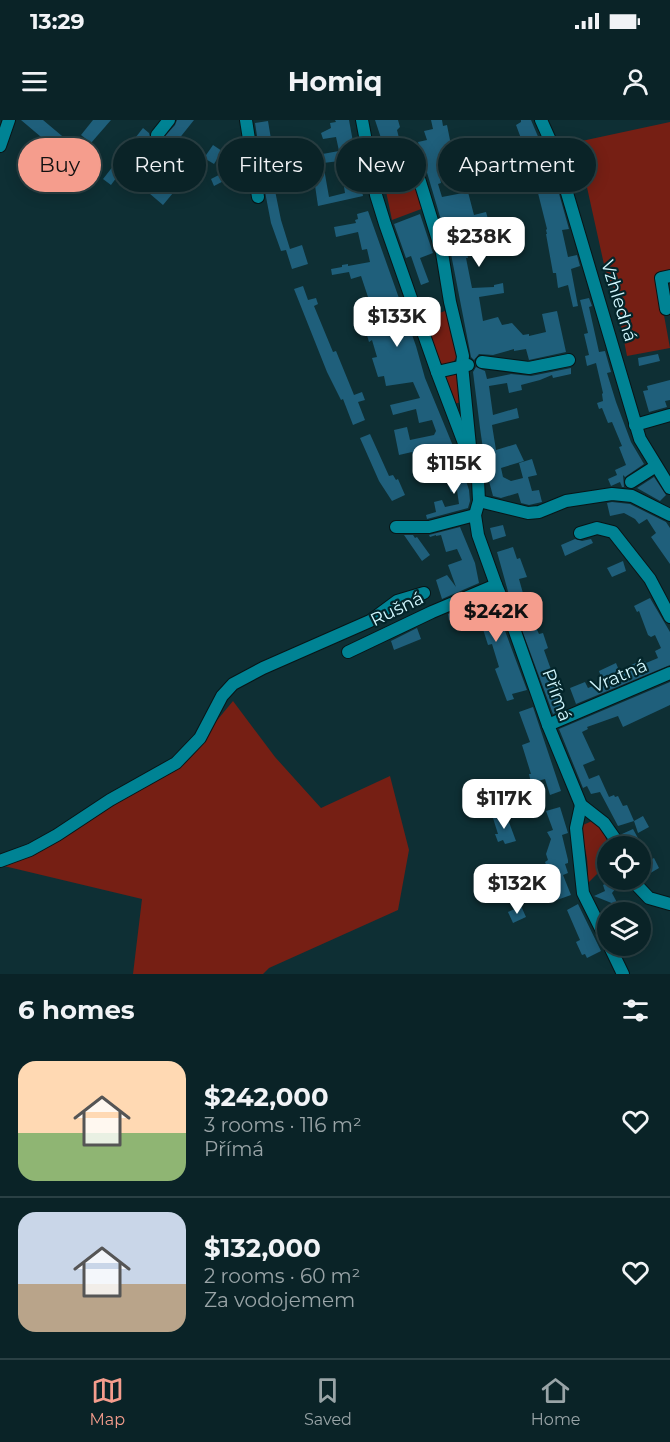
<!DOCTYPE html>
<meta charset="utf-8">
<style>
:root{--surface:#0a2327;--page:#182f33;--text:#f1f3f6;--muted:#99a4a7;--line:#2a4044;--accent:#f59d8d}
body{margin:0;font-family:Montserrat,sans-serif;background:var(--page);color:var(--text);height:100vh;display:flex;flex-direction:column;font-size:22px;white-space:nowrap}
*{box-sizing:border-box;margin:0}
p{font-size:20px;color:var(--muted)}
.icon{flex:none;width:33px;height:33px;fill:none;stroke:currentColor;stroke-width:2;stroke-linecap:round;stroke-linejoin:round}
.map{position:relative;height:854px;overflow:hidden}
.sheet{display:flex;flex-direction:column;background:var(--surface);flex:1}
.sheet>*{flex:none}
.hud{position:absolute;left:18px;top:18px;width:634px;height:54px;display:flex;gap:12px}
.tools{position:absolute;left:597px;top:716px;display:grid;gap:12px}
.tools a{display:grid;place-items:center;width:54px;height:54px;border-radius:50%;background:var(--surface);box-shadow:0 3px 15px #0003,0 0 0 2px var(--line);font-size:30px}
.price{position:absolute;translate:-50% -51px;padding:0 14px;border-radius:12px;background:#fff;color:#222;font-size:20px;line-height:39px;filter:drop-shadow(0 2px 3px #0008)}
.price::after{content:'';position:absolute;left:50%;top:36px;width:18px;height:14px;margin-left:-9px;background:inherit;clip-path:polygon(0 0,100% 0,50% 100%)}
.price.active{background:var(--accent);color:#111}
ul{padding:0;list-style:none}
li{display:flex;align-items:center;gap:18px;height:150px;padding:0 18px}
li+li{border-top:2px solid var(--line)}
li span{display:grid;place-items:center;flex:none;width:168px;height:120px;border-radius:18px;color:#555}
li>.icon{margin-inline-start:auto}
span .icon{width:72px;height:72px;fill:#fffc;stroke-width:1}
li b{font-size:26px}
h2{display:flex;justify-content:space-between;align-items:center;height:72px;padding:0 18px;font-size:26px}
.chip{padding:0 21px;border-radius:27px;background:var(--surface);box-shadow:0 3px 15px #0003,0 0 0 2px var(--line);font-size:21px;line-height:54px}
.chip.active{background:var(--accent);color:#111}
.status{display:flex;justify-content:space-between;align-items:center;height:42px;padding:0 30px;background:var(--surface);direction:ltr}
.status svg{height:16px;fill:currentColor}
header{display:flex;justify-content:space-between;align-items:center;height:78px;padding:0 18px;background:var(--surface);font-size:27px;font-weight:700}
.dock{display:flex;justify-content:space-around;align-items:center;height:84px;border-top:2px solid var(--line);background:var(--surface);font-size:16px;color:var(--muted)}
.dock a{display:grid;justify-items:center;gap:3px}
.dock .active{color:var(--accent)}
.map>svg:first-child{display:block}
</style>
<div class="status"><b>13:29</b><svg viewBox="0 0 49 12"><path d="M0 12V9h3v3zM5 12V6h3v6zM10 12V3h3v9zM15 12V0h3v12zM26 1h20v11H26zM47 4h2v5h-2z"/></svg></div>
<header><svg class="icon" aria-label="menu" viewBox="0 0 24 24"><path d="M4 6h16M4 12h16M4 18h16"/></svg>Homiq<svg class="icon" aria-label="person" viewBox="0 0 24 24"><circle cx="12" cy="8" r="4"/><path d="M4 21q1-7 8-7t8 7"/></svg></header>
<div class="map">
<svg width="670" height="854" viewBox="0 0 670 854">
<rect width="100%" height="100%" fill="#0e2f34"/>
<g fill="#761f14">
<path d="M670,2V154L657,157L670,228L627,236L613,165H610L605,149L577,22Z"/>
<path d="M574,20L581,48L568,52L560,25Z"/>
<path d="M378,33H407L424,88L392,100Z"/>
<path d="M421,181L427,197L448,190L457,237L454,241L444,245L439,242L416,182Z"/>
<path d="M459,252L462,282L453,284L442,257Z"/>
<path d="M233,581L275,637L321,688L390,656L409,730L398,790L269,848L263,854H133L142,779L4,746L176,650Z"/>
<path d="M592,701L601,706L608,724L605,726L607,732V744L588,763C588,753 588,742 586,733C584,723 579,715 583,705Z"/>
</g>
<g fill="#1f5f7b" fill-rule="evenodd">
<path d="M21,0H43L68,21L51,42L38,32L47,22Z"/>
<path d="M93,0H111L91,23L81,15Z"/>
<path d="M177,0H194L170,30L193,49L163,85L122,50L111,65L103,59L143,8L149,13L151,21L159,23L175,5Z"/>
<path d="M335,0H349L363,76L318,86L312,45L320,44H318L317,35L339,31L336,17L323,19L321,13L331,8L330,3L336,2ZM340,41L345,73L329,77L323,43Z"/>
<path d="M375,0H398L400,7L397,10L399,18H381Z"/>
<path d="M431,0H442L443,6L447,5L451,25L443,28L446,39L441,41L445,53L440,58L441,63L438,64L442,77L468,72L474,95L486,92L488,99L463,105L470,133L467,134L468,138H466L472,168L494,167V165L503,163L504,173L479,177L483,201L498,197L502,205L512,203L523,215L529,214V216L546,212L542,194L557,191L566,232L529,240L526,229L514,231V229L493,235L479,234L474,240L471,237L451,134L418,22L427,20L424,11L433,9Z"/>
<path d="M521,0H531L542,26L554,71L558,70L569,109L562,110L568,137L577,135L580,146L571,149L578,186L573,187L568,165L558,168L556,153H553L546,114H547L546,110L547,109L536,65L538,64L516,5L521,2Z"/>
<path d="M268,1L271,19L275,18L279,34L288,33L290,48L271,51L281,100L290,129L302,125L308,144L292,149L286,130L281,131L271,103L266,77L260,37H262L260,22H258L255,3Z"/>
<path d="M213,25L222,31L214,44L204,38Z"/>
<path d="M244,42L245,50L214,66L211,59Z"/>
<path d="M368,91L416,226L425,258L458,338L416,349L412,332L399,335L394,310L407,307L410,320L434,315L436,311L432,300L419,303L416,289L393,295L390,285L420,278L413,262L386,266L384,256L378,257L372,238L377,237L372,220L369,222L366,212L389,205L380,183L361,188L358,179L368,177L361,156L351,159L349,152L332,155L331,149L342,147V145L348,144V146L370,142L367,129L362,130L358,112L336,117L334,107L356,103L355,100L358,99L357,94Z"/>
<path d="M420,94L433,133L420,138L429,162L421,165L411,136L406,138L394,104Z"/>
<path d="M303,166L308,180L316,178L318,184L314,186L333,232L336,231L354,275L362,272L365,280L358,282L365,300L353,305L343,279L341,280L327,252L294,169Z"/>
<path d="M589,178L592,186L589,187L599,232L605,231L611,252L607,253L616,282L631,322L644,344L625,357L623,355L624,367H622L620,362L611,366L608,359L617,355L615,350L626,345L619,327L622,326L612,302L608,303L602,288L599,289L597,283L603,281L602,274L603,273L596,243L587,246L585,236L589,235L584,214L588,213L580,180Z"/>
<path d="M658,234L660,241L639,246L638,238Z"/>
<path d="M476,247L485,251L487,259L511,254L531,256L571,248V254L553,258L552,255L540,260L521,265L522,270L509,273L507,263L489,266L493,295L517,288L519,298L492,305L496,330L516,324L524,341L501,348L503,357L511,361L523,358L519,343L532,339L537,355L528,357L532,371L539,370L542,382L529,385L521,383L518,373L501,378L493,376L486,350L480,308L473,252Z"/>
<path d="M670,260V280L665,281L667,287L649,292L643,271L648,270L647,266Z"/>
<path d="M370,314L389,356L393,355L396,360L398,359L405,375L392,381L379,361L360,318Z"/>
<path d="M462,348L469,370L470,381L468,388L427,399L426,395L436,392L434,382L442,380L445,387L459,384L457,370L451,372L445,357L451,356L449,353Z"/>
<path d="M654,357L666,375L660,381L637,368Z"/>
<path d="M612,382L630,384L666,402L670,408V444L651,417L656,413L647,399L639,404L635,399L624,393L610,396L607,383Z"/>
<path d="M503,405L506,416L493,420L490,408Z"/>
<path d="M460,407L475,443L479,463L442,479L436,460L447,455L456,467L448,445L462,440L457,429L446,432L441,415L436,416V415L430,417L429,415Z"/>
<path d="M404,415H413L415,418L417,417L430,435L422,441Z"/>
<path d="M575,419L582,421L591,419L593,423L565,436L561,425Z"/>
<path d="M513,427L517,439L520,438L527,457L519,459L526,484L529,491L533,489L537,497L532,499L539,514L543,513L548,528L544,530L565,589L553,594L509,475L497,432Z"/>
<path d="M623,441L626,451L612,457L607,448Z"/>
<path d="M492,476L527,570L512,574L514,579L507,581L495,549L499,547L492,524L488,525L482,506L478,507L477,503L471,505L468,496L449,500L448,494Z"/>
<path d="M650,478L670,512V545L576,584L570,568L585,562L588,568L603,562L599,551L616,543L620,553L632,548L631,545L638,542V544L645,541L646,543L658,538L655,531L661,528L655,515L651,517L648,515L639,491L637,492L634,486Z"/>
<path d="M417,508L421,519L394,530L391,521Z"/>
<path d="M670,562V585L623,607L618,596L587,607L588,609L582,612L595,640L583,645L589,659L599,655L609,677L614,675L615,677L618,676L623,686L627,685L634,701L643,696L649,707L638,713L634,701L618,706L600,672L591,674L587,666L583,668L559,609Z"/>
<path d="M533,587L561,671L550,675L545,659L531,663L529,654H531L522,625L530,622L519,592Z"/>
<path d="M560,687L568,713L562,715L568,740V743L565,744L568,753L563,755L571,775L557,780L549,761L552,760L545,742L548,740L546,734L551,719L547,712L553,710L546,691Z"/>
<path d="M506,694L516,721L505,724L503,720L498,722L495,714H498L493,698Z"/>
<path d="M633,709L650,740L654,738L659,748L647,755L640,743V726H629L622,714Z"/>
<path d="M611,761L616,768L612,773L622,792H602L614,784L594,776L605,771L603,765Z"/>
<path d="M578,784L601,831L587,838L585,834L582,835L576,822L580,820L567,790Z"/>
<path d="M521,786L526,797L513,803L508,792Z"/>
</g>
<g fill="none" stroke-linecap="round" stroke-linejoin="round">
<g stroke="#071517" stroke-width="14">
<g id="minor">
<path d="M246,0L258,77"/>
<path d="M362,0L376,75L385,104L437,252L478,360L479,381L475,395L478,415L496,465L513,506L548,605L581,685L604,703L620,726"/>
<path d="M541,0L554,29L640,319L670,368"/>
<path d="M157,15L169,0"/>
<path d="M0,26L9,0"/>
<path d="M366,27L409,26L442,133L450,182L463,236L462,245L470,326"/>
<path d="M666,189L661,158L670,156"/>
<path d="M482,242L529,248L569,240"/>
<path d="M437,252L468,245"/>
<path d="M635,305L670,295"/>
<path d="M631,362L656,346"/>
<path d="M479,381L528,393L539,392L566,381L612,374L632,376L670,395"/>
<path d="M396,407H429L475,395"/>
<path d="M580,413L597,408L613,412L650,459L670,497"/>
<path d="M348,532L432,492L496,465"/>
<path d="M548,605L670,553"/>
<path d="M581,685L576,708L583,773L608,823"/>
<path d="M0,741L30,730L57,715L110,680L176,643L200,618L222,576L233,564L263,548L370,501L397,481L424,473"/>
<path d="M631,759L649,778L670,784"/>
<path d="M609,825L623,854"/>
</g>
</g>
<use href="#minor" stroke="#008394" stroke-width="12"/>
</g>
<g text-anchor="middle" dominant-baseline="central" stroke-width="4.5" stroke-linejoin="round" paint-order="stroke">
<g font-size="18" fill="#d3f8ff" stroke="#03252a">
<text transform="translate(619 181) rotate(73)">Vzhledná</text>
<text transform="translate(397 489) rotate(-26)">Rušná</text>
<text transform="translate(619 556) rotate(-23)">Vratná</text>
<text transform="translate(557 575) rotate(70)">Přímá</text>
</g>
</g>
</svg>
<div class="tools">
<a><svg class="icon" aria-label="locate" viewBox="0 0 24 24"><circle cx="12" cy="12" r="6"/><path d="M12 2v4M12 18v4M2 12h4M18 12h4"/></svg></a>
<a><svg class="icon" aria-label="layers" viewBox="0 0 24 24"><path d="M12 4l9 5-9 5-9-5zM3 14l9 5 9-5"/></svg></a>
</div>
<b class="price" style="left:479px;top:148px">$238K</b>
<b class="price" style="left:397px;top:228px">$133K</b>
<b class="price" style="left:454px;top:375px">$115K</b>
<b class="price active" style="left:496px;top:523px">$242K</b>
<b class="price" style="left:504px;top:710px">$117K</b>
<b class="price" style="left:517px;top:795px">$132K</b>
<div class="hud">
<a class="chip active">Buy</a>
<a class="chip">Rent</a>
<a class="chip">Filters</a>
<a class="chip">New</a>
<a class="chip">Apartment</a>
</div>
</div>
<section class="sheet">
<h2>6 homes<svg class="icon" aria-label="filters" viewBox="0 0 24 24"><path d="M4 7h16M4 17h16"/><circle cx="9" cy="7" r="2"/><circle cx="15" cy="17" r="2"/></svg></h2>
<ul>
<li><span style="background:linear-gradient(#ffd9b3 60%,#8fb573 0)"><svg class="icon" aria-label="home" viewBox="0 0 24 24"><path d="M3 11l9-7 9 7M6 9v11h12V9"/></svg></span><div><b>$242,000</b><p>3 rooms · 116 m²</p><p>Přímá</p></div><svg class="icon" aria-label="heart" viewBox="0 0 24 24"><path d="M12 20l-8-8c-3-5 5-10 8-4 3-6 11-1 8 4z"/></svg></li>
<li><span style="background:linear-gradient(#c9d6e8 60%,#b9a48a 0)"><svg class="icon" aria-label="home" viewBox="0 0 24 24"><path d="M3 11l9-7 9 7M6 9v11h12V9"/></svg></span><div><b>$132,000</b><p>2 rooms · 60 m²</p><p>Za vodojemem</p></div><svg class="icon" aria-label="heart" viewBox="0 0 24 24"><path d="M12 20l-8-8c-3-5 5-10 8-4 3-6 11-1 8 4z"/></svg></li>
</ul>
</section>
<nav class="dock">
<a class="active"><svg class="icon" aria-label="map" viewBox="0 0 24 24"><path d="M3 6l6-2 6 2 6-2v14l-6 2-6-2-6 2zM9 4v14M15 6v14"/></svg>Map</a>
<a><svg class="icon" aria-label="saved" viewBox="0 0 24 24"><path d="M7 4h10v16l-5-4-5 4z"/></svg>Saved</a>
<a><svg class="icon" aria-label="home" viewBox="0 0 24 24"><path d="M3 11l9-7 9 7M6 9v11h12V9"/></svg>Home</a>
</nav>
